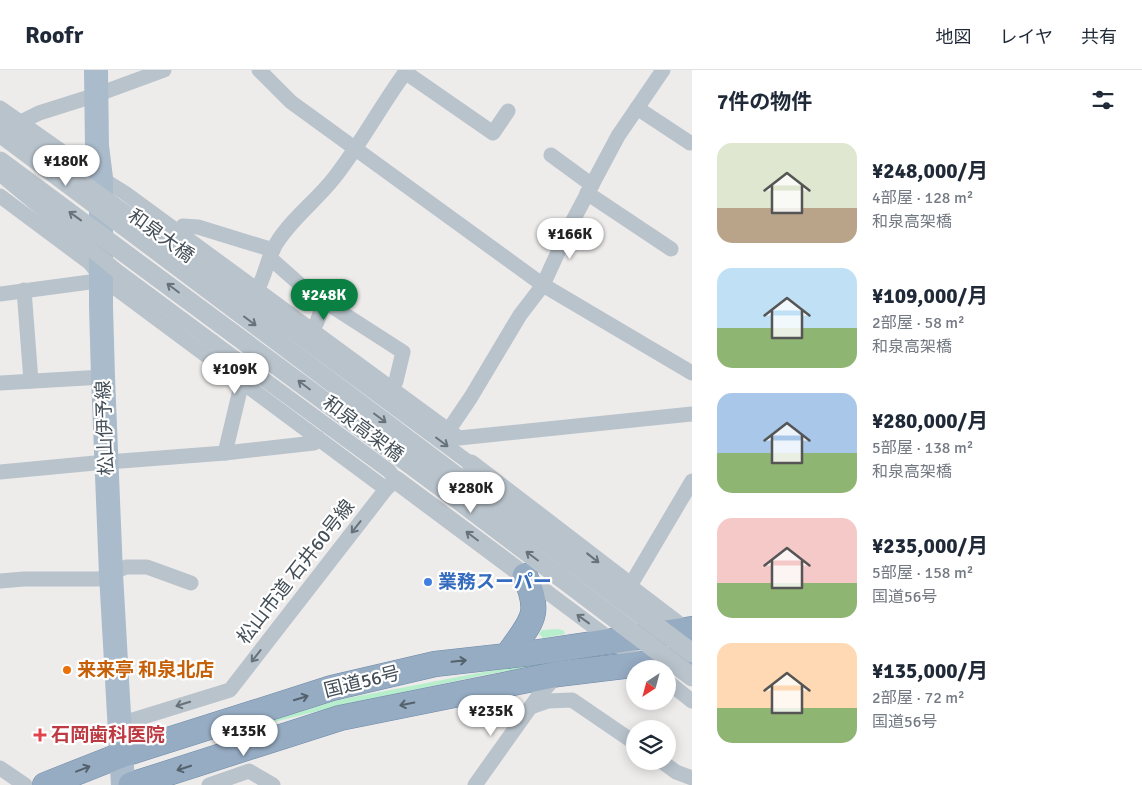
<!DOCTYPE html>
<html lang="ja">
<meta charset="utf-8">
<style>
:root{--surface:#fff;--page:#f2f2f3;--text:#1f2937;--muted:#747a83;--line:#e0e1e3;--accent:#0b8043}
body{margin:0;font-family:Signika,"Noto Sans JP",sans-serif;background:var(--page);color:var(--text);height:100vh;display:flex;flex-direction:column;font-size:19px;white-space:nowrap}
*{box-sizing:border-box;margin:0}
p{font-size:16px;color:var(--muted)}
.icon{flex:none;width:28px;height:28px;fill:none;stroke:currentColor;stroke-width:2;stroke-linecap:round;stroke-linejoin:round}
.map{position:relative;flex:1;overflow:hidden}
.details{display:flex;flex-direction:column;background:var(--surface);width:450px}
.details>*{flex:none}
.needle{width:32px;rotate:216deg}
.tools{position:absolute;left:626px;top:590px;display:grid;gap:10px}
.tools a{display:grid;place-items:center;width:50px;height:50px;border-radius:50%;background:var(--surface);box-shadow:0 2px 12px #0003;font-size:25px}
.price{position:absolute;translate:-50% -42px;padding:0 11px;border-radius:18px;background:#fff;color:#222;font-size:16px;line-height:32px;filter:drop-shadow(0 1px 2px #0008)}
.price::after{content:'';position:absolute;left:50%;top:30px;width:15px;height:11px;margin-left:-8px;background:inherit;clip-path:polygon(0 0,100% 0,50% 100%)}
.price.current{background:var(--accent);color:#fff}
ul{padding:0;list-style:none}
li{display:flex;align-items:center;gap:15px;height:125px;padding:0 25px}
li span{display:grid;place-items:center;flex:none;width:140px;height:100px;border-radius:15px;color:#555}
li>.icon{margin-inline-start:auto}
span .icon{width:60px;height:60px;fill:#fffc;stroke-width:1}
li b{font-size:21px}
h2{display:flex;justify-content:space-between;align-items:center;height:60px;padding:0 25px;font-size:21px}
header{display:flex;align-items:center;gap:30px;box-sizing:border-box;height:70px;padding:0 25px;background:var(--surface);border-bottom:1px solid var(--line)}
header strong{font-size:24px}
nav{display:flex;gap:28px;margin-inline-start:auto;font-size:18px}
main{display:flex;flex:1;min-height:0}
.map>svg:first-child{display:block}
</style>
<header>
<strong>Roofr</strong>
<nav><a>地図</a><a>レイヤ</a><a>共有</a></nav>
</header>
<main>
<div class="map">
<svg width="692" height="715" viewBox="0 0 692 715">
<rect width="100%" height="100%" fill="#eeebeb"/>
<g fill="#b7eecc">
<path d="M559,559L564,561L565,564L543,568L539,564L542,560Z"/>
<path d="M569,589V590L484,605L339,636L241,660L338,630L484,602Z"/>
</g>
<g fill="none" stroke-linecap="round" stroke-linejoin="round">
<g stroke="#6d89a7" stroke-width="26">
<g id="trunk">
<path d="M507,586C530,552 543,547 525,506"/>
<path d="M45,715L121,685L332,618L435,594L532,583L692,559"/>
<path d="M131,715L340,648L558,604L690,588"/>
</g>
</g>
<g stroke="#b9c3cb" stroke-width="15">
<path d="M259,0L291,32L543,215L692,303"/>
<path d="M405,2L493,63L508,41"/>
<path d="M0,38L88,100L125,123L459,368L692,344"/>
<path d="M637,38L690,73"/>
<path d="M13,56L39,43L96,25L164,0"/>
<path d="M551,85L592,115"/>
<path d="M587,123L671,179"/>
<path d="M0,126L90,193L102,208L386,419"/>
<path d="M178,163L183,156L198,157L273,180"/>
<path d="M270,188L305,219L403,282L396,311L391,319"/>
<path d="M24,220L31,311"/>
<path d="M257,220C266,205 267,188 276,174C291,149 316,131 334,108C361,74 381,35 407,0"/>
<path d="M0,224L90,212L102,208"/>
<path d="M248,229L471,394"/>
<path d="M312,260L317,252L324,232"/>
<path d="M0,313L103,307"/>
<path d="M448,361L471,327L520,245L543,215L570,156L618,66L663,0"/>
<path d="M225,383L240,320L245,314"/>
<path d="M0,402L95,393L225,383L314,373L318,368"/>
<path d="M527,507L645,595"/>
<path d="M0,511L24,509H99L126,497H147L191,513"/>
<path d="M689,561L630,516L692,411"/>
<path d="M668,612L692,631"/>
<path d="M531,637L548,631L572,630L635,673"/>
<path d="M120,654L230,620L386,419L396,410L389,401L213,272"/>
<path d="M661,691L676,702L692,708"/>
<path d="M0,698L25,715"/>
<path d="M209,715L249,701L273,715"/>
<path d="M475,715L537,628L558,604"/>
</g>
<g stroke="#b9c3cb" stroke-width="19">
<path d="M471,394L630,516"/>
<path d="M396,410L525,506"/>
</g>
<path stroke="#aabbcb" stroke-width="24" d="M96,0L97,76L101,108V236L103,307L111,504L123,715"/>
<use href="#trunk" stroke="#96acc3" stroke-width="25"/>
<g stroke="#b9c3cb" stroke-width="15">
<path d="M0,53L248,229"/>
<path d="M0,104L117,201L213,272"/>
</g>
<g stroke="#b9c3cb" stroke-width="19">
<path d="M0,63L692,583"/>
<path d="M0,91L450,424L692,607"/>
</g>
</g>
<defs><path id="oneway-shaft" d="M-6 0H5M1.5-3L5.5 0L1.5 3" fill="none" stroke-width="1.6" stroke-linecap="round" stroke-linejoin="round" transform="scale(1.25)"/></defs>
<g stroke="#67727a">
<use href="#oneway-shaft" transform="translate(75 146) rotate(-144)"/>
<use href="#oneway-shaft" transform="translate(173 218) rotate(-143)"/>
<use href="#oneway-shaft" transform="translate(250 251) rotate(37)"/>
<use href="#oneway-shaft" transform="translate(304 315) rotate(-143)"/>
<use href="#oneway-shaft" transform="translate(380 348) rotate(37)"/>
<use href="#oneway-shaft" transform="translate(442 372) rotate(37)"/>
<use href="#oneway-shaft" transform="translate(356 457) rotate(128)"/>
<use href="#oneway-shaft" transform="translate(472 466) rotate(-143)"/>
<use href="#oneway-shaft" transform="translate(532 486) rotate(-143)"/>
<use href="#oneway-shaft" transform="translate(593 488) rotate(38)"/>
<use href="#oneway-shaft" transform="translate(583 549) rotate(-144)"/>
<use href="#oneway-shaft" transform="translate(256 586) rotate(128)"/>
<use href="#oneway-shaft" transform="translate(183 634) rotate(163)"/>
</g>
<g stroke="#54626d">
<use href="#oneway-shaft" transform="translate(459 591) rotate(-6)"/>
<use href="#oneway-shaft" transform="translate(301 628) rotate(-17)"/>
<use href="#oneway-shaft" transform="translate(407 634) rotate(169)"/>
<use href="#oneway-shaft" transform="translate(184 698) rotate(162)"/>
<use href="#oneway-shaft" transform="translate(83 699) rotate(-21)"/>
</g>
<circle fill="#3f7fe0" stroke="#fff" stroke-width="2" cx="428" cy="512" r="5"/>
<circle fill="#e8710a" stroke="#fff" stroke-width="2" cx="67" cy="600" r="5"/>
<path fill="#e0444e" stroke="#fff" stroke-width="2" d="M37.5 657.5h5v5h5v5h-5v5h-5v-5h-5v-5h5z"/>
<g text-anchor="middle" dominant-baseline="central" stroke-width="4.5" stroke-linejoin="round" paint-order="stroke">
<g font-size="19" fill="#444f58" stroke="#fff">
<text transform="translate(161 166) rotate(36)">和泉大橋</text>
<text transform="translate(105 358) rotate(-92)">松山伊予線</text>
<text transform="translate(363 359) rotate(37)">和泉高架橋</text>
<text transform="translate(296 502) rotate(-52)">松山市道 石井60号線</text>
<text transform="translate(362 612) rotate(-14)">国道56号</text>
</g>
<g font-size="19" font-weight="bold" fill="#366cbe" stroke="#fff" text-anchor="start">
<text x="438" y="512">業務スーパー</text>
</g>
<g font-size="19" font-weight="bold" fill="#c56008" stroke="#fff" text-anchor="start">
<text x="77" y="600">来来亭 和泉北店</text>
</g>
<g font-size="19" font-weight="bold" fill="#be3a42" stroke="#fff" text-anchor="start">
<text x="51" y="665">石岡歯科医院</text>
</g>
</g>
</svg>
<div class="tools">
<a><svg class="needle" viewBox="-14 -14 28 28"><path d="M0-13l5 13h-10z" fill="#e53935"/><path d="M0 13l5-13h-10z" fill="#747a83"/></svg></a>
<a><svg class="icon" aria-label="layers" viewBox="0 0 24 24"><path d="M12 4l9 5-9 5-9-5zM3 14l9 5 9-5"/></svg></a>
</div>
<b class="price" style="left:66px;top:117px">¥180K</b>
<b class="price" style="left:570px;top:190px">¥166K</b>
<b class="price current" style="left:324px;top:251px">¥248K</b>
<b class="price" style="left:235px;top:325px">¥109K</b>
<b class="price" style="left:471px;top:444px">¥280K</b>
<b class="price" style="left:491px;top:667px">¥235K</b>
<b class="price" style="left:244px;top:687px">¥135K</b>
</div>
<section class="details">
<h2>7件の物件<svg class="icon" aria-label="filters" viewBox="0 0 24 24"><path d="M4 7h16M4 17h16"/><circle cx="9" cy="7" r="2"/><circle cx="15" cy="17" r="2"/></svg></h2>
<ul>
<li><span style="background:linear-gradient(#dfe7d0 65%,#b9a48a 0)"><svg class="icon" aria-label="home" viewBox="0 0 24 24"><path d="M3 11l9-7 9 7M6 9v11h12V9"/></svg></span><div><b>¥248,000/月</b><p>4部屋 · 128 m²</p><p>和泉高架橋</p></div></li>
<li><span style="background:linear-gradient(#bfe0f5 60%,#8fb573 0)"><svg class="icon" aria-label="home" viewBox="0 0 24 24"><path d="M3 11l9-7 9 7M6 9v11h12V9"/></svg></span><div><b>¥109,000/月</b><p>2部屋 · 58 m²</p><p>和泉高架橋</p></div></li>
<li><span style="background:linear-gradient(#a9c7e8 60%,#8fb573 0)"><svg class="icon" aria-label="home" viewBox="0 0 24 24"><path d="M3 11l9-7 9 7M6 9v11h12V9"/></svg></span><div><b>¥280,000/月</b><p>5部屋 · 138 m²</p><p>和泉高架橋</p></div></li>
<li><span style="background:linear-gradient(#f6c9c9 65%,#8fb573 0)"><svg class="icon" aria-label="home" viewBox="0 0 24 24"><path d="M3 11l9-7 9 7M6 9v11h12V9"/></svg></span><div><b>¥235,000/月</b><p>5部屋 · 158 m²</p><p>国道56号</p></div></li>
<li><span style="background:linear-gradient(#ffd9b3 65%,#8fb573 0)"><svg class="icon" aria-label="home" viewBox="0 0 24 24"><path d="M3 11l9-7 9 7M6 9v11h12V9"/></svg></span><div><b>¥135,000/月</b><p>2部屋 · 72 m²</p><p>国道56号</p></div></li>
</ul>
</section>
</main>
